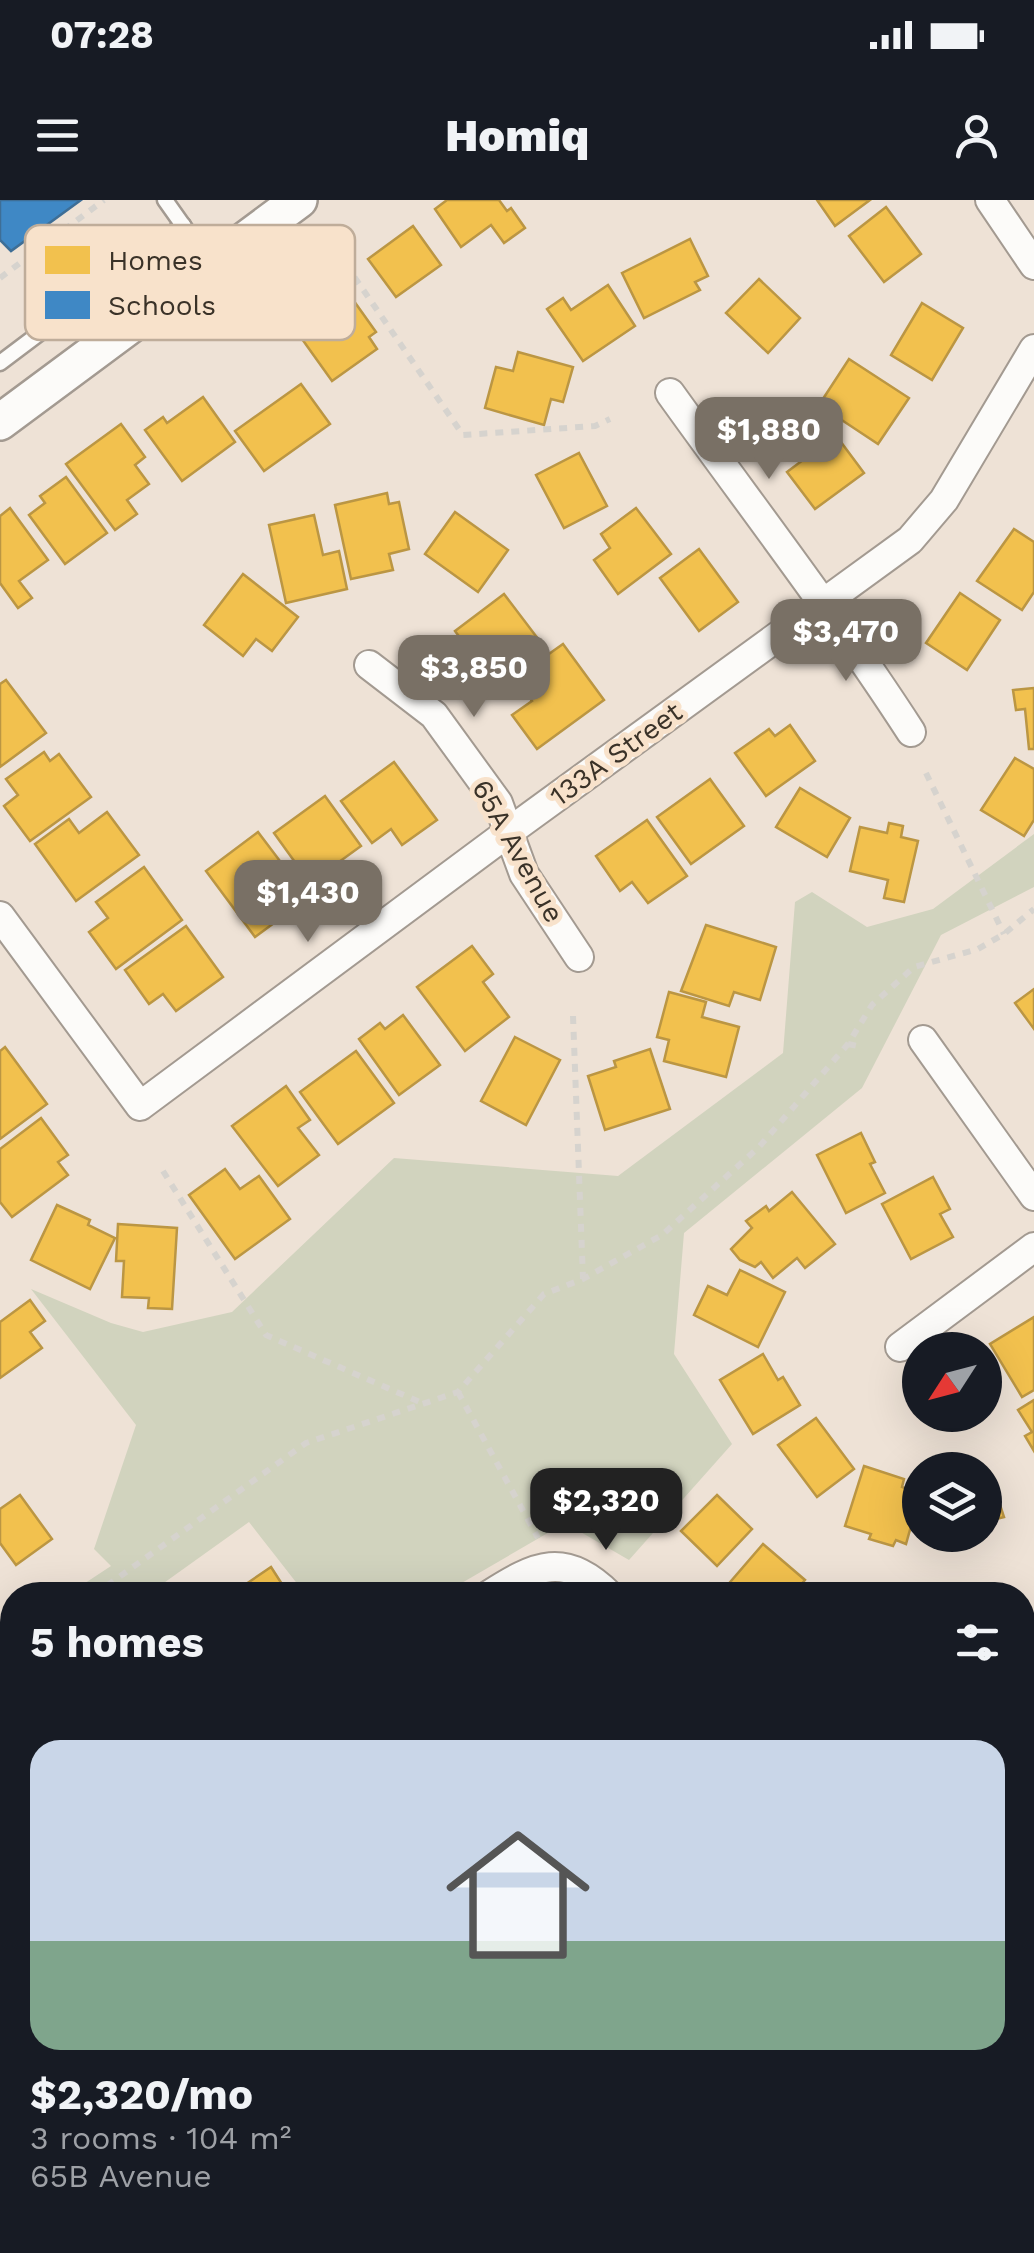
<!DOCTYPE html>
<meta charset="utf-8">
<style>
:root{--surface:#171b24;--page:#20242c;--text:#f1f3f6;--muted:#9ea1a6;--accent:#797065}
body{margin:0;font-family:"Work Sans",sans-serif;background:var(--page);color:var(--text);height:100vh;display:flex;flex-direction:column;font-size:38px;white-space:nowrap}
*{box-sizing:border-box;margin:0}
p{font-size:32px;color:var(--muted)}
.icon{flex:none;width:55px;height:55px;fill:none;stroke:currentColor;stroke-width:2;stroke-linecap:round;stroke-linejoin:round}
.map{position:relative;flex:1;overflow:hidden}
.details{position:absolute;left:0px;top:1382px;width:1035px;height:672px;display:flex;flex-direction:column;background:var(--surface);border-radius:40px 40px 0 0;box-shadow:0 10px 40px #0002}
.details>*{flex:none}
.needle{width:65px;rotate:234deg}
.tools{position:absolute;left:902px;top:1132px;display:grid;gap:20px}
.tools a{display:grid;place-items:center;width:100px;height:100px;border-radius:50%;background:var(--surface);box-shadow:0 10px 40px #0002;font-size:50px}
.price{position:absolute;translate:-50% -85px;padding:0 22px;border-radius:20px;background:var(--accent);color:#fff;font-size:32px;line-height:65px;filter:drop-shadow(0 2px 5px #0008)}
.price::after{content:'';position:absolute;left:50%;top:60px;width:30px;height:22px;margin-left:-15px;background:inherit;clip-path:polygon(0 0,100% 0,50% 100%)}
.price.active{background:#222;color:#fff}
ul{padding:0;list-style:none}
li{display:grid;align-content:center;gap:20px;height:530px;padding:0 30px}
li span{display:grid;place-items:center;height:310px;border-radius:30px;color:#555}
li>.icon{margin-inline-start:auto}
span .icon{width:180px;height:180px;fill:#fffc;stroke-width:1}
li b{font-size:42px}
h2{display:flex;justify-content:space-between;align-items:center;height:120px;padding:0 30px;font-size:42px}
.status{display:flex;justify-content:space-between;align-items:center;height:70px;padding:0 50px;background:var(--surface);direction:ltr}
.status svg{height:28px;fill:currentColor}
header{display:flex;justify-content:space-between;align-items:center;height:130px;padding:0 30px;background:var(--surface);font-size:45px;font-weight:800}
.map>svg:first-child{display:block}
</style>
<div class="status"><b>07:28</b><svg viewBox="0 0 49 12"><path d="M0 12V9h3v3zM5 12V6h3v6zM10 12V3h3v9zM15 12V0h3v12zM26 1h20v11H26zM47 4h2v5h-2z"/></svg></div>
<header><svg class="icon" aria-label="menu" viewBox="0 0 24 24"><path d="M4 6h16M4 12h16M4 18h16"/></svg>Homiq<svg class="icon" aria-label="person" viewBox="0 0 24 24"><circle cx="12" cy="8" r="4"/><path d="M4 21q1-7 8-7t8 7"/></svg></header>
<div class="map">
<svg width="1034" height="2053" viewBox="0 0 1034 2053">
<rect width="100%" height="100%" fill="#eee2d6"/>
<path fill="#d1d3be" d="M1034,634V687L941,735L862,888L684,1033L674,1154L732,1244L629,1360L565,1323L441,1395H306L249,1322L147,1395H67L111,1366L94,1349L136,1225L31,1089L111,1123L143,1132L232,1112L394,958L618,976L783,853L795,702L812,692L867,727L933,709Z"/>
<g fill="#f2c14e" stroke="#bb9643" stroke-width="2.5">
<path d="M447,0H499L507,11L511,8L525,28L504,43L491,25L461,47L435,9Z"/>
<path d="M817,0H870L835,26Z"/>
<path d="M886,7L921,54L884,82L849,36Z"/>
<path d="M413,26L441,65L396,97L368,59Z"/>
<path d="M690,39L708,76L695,82L700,90L644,118L622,73Z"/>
<path d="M334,73L376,132L369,137L377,149L332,181L282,111L296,100L291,92L305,82L311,89Z"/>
<path d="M759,79L800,118L768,153L726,113Z"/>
<path d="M608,85L635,126L583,161L547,109L563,98L571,110Z"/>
<path d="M922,103L963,128L932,180L891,155Z"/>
<path d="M518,152L573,167L563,202L551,199L544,225L485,208L496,167L513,171Z"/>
<path d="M849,159L909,198L878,244L819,205Z"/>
<path d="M301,184L330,224L264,271L235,231Z"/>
<path d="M203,197L235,242L182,281L145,230L163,217L167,223Z"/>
<path d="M826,222L864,273L815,309L787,272L819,248L809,234Z"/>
<path d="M121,224L145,257L135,265L149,284L127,300L137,314L115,330L66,264Z"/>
<path d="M579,253L607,306L564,328L536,275Z"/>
<path d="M66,277L107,333L65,364L29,315L45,303L40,296Z"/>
<path d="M387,293L389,304L399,302L409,349L389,354L393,370L351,379L335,305Z"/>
<path d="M10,308L48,360L19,381L32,398L18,408L0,383V316Z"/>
<path d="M636,308L671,354L618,394L594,360L610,348L601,334Z"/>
<path d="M455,312L508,350L478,392L425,354Z"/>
<path d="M314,315L323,355L339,351L347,389L286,403L269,325Z"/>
<path d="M1014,329L1034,342V392L1022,410L977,381Z"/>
<path d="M699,349L738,402L699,431L660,378Z"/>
<path d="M243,374L298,417L272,451L256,439L243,456L204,425Z"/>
<path d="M960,393L1000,420L967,470L926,443Z"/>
<path d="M504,394L545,448L495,485L455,431Z"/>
<path d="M563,444L604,500L537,549L512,515L532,501L515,478Z"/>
<path d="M6,480L46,533L0,567V484Z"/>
<path d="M1034,488V549H1029L1025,509L1016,510L1013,490Z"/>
<path d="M790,525L815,561L766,596L735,553L769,529L775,536Z"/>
<path d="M44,552L50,561L59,554L91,597L30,641L4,606L18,595L6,579Z"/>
<path d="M1015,558L1034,569V620L1024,636L981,610Z"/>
<path d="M394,562L437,620L402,645L391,629L372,643L341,601Z"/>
<path d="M710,579L744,626L691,664L657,617Z"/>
<path d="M800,588L850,618L827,657L776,627Z"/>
<path d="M325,596L361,646L310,683L274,633Z"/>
<path d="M107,612L139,655L76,701L35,644L69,619L79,633Z"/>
<path d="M647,620L687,676L648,703L632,682L620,691L596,656Z"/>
<path d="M889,623L903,626L901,637L918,641L904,702L884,698L888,680L850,671L860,627L887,633Z"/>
<path d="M258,632L292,677L273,691L289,712L255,737L206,671Z"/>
<path d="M144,667L182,720L116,769L89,732L108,718L96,702Z"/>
<path d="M706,725L776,747L760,800L734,792L729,806L681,791Z"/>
<path d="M186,726L223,777L176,811L163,794L149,804L125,770Z"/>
<path d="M472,746L493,774L483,782L509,817L465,851L417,787Z"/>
<path d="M1034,789V829L1015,803Z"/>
<path d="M669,792L706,802L702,817L739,827L726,877L664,861L669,840L657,837Z"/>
<path d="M403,815L440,865L399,895L359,839L380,823L385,829Z"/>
<path d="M515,837L560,860L526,925L481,901Z"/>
<path d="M5,847L47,904L0,939V851Z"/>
<path d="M650,849L670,909L605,930L588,876L616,867L614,861Z"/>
<path d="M356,851L394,903L338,944L300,892Z"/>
<path d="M286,886L310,920L298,928L319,955L278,986L232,926Z"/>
<path d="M41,918L68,955L58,962L68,975L12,1017L0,1002V949Z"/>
<path d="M861,933L875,962L870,964L885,993L846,1013L817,955Z"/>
<path d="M225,969L240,989L259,976L290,1019L235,1059L189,995Z"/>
<path d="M933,977L950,1009L940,1014L953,1037L911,1059L882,1004Z"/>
<path d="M792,992L835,1044L805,1068L797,1058L773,1078L761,1062L755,1067L740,1060L731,1049L752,1028L746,1021L766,1006L769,1011Z"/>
<path d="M57,1005L90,1020L88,1025L115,1038L90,1089L31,1060Z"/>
<path d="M118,1024L177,1028L172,1109L148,1108L149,1098L122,1097L124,1061H116Z"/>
<path d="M740,1070L785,1092L758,1147L694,1115L708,1086L727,1095Z"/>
<path d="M30,1100L45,1121L30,1132L42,1148L0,1178V1122Z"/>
<path d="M1034,1117V1190L1022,1197L990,1144Z"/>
<path d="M763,1154L778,1180L783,1177L800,1205L753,1234L720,1180Z"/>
<path d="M1034,1200V1251L1025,1236L1032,1232L1018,1210Z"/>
<path d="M816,1218L854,1269L817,1297L778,1245Z"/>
<path d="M864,1266L904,1279L902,1287L920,1294L906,1344L896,1340L893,1346L869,1339L871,1334L845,1326Z"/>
<path d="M989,1271L1004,1317L992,1320L994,1325L985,1328V1272Z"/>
<path d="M20,1295L52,1339L16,1365L0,1343V1309Z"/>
<path d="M717,1295L752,1329L717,1366L681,1331Z"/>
<path d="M763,1344L805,1380L792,1395H719Z"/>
<path d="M271,1367L289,1395H230Z"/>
<path d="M1034,1437V1505L1022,1489V1446Z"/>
<path d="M0,1543L12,1560V1620L0,1629Z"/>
<path d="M1034,1753V1828L1022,1812V1761Z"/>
<path d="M0,1940L6,1948L12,1943V1978L0,1988Z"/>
<path d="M12,1995V2035L0,2018V2004Z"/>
<path d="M210,2042H286L273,2053H218Z"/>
<path d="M514,2042H588L590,2053H516Z"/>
</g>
<path fill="#3f88c5" stroke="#3e6e96" stroke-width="2.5" d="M0,0H81L11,51L0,40Z"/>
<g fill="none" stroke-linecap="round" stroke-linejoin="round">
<g stroke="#a39a91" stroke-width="19">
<g id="service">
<path d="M165,0L211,65"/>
<path d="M0,163L183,25"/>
</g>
</g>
<g stroke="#a39a91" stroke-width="32">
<g id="minor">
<path d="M990,0L1034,65"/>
<path d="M670,193C751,306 836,416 911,532"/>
<path d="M369,465L434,515L498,603L524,674L579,757"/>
<path d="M0,716L140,906L510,631L910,340L944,300L1034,149"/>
<path d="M923,840L1034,996"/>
<path d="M900,1147L1034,1047"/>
<path d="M489,1395C536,1365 565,1351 609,1395"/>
<path d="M0,1739L12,1730"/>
<path d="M1022,1963L1034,1978"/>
</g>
</g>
<g stroke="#a39a91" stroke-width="40">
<path id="tertiary" d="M0,222L299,0"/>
</g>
<g stroke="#a39a91" stroke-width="45">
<g id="secondary">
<path d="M1022,1937L1034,1929"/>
<path d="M865,2053L879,2042"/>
</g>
</g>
<g stroke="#d6d3ce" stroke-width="6" stroke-dasharray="8 8" stroke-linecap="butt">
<path d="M315,27L331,43L463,235L595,226L610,219"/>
<path d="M0,78L104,0"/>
<path d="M926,573L1004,734"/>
<path d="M573,816L583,1079"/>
<path d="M848,844L862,847"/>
<path d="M163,971L266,1135L422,1203"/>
<path d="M458,1192L538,1338"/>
<path d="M94,1395L306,1243L458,1192L544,1094L583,1079L662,1035L759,947L848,844L872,805L914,767L978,749L1004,734L1034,709"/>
<path d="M0,1452L12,1450"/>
</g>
<use href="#service" stroke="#fcfbf9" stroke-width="14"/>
<use href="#minor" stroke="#fcfbf9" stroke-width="28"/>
<use href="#tertiary" stroke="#fcfbf9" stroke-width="35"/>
<use href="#secondary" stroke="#f0f1f0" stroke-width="40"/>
</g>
<g text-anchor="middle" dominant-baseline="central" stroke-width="10" stroke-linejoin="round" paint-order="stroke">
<g font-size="28" fill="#3a3228" stroke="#f8e2cb">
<text transform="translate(616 554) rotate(-36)">133A Street</text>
<text transform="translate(518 651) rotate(61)">65A Avenue</text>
</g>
</g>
<rect x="25" y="25" width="330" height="115" rx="15" fill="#f8e2cb" stroke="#bfad9a" stroke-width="2.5"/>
<rect x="45" y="46" width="45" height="28" fill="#f2c14e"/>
<rect x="45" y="91" width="45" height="28" fill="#3f88c5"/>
<g font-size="28" fill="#3a3228">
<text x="108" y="70">Homes</text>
<text x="108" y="115">Schools</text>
</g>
</svg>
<div class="tools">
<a><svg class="needle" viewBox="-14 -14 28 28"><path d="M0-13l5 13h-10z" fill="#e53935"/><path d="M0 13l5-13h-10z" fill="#9ea1a6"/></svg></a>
<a><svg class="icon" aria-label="layers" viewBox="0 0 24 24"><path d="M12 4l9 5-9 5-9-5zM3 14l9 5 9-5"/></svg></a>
</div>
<b class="price" style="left:769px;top:282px">$1,880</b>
<b class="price" style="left:846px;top:484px">$3,470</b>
<b class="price" style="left:474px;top:520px">$3,850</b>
<b class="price" style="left:308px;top:745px">$1,430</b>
<b class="price active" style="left:606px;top:1353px">$2,320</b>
<section class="details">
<h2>5 homes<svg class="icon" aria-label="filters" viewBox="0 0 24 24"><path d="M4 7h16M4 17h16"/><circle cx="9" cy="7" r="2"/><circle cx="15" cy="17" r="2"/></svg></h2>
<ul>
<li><span style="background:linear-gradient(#c9d6e8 65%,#7fa58c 0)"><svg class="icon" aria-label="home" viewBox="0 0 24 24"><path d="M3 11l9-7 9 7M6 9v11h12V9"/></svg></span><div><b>$2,320/mo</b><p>3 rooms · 104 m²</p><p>65B Avenue</p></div></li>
</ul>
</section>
</div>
